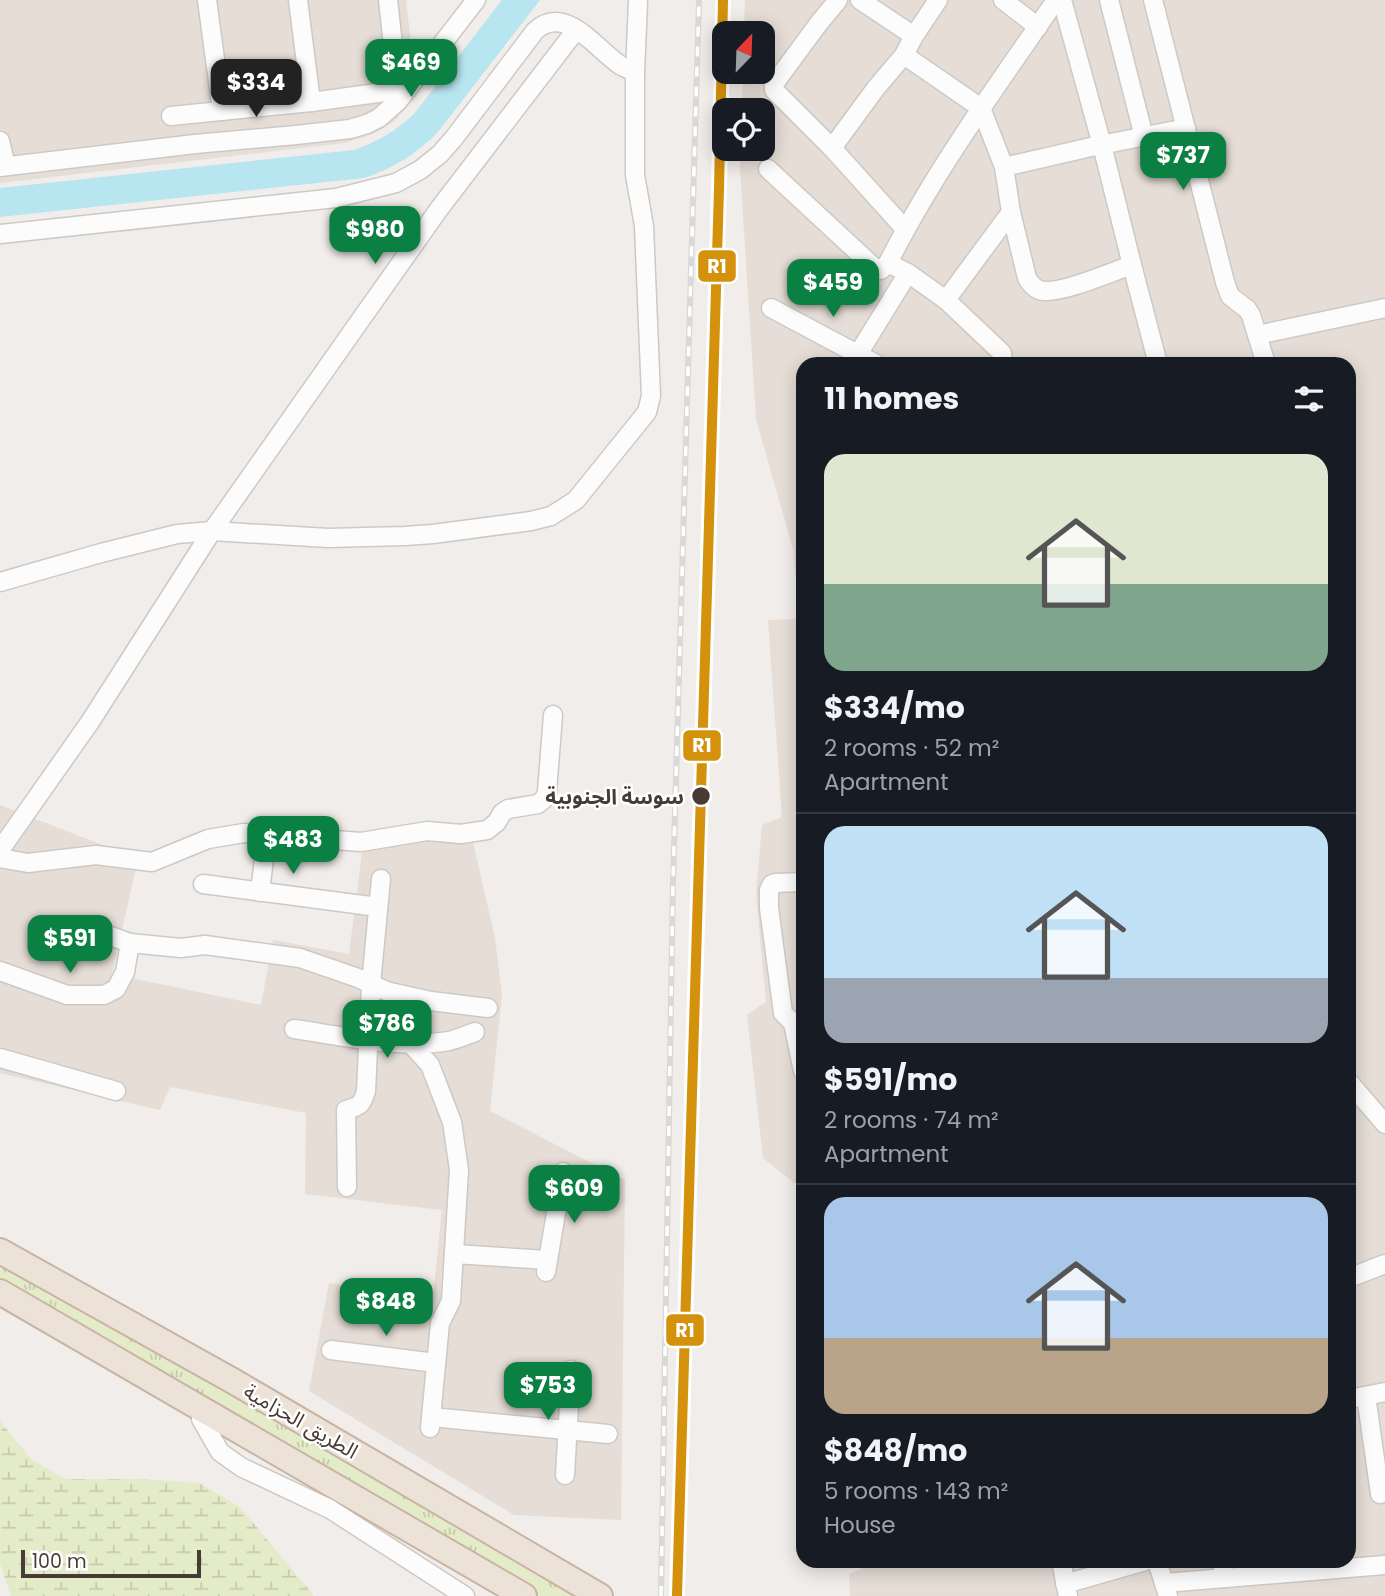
<!DOCTYPE html>
<meta charset="utf-8">
<style>
:root{--surface:#171b24;--page:#20242c;--text:#f1f3f6;--muted:#9ea1a6;--line:#363941;--accent:#0b8043}
body{margin:0;font-family:Poppins,"Noto Sans Arabic",sans-serif;background:var(--page);color:var(--text);height:100vh;display:flex;flex-direction:column;font-size:26px;white-space:nowrap}
*{box-sizing:border-box;margin:0}
p{font-size:23px;color:var(--muted)}
.icon{flex:none;width:38px;height:38px;fill:none;stroke:currentColor;stroke-width:2;stroke-linecap:round;stroke-linejoin:round}
.map{position:relative;flex:1;overflow:hidden}
.panel{position:absolute;left:796px;top:357px;width:560px;height:1211px;display:flex;flex-direction:column;background:var(--surface);border-radius:21px;box-shadow:0 4px 18px #0003}
.panel>*{flex:none}
.needle{width:46px;rotate:23deg}
.fabs{position:absolute;left:712px;top:21px;display:grid;gap:14px}
.fabs a{display:grid;place-items:center;width:63px;height:63px;border-radius:14px;background:var(--surface);box-shadow:0 4px 18px #0003;font-size:35px}
.scale{position:absolute;left:21px;bottom:18px;width:180px;box-sizing:border-box;padding-left:7px;border:4px solid #473c35;border-top:0;font-size:19px;line-height:24px;white-space:nowrap;color:#473c35;-webkit-text-stroke:5px #fff;paint-order:stroke}
.price{position:absolute;translate:-50% -60px;padding:0 16px;border-radius:14px;background:var(--accent);color:#fff;font-size:23px;line-height:46px;filter:drop-shadow(0 2px 4px #0008)}
.price::after{content:'';position:absolute;left:50%;top:42px;width:21px;height:16px;margin-left:-10px;background:inherit;clip-path:polygon(0 0,100% 0,50% 100%)}
.price.active{background:#222;color:#fff}
ul{padding:0;list-style:none}
li{display:grid;align-content:center;gap:14px;height:371px;padding:0 28px}
li+li{border-top:2px solid var(--line)}
li span{display:grid;place-items:center;height:217px;border-radius:21px;color:#555}
li>.icon{margin-inline-start:auto}
span .icon{width:126px;height:126px;fill:#fffc;stroke-width:1}
li b{font-size:30px}
h2{display:flex;justify-content:space-between;align-items:center;height:84px;padding:0 28px;font-size:30px}
.map>svg:first-child{display:block}
</style>
<div class="map">
<svg width="1385" height="1596" viewBox="0 0 1385 1596">
<defs>
<pattern id="grass-tufts" width="24" height="20" patternUnits="userSpaceOnUse" patternTransform="scale(1.75)"><rect width="24" height="20" fill="#e4ebc8"/><path d="M3 7l-1-3M5 7V3M7 7l1-3M15 17l-1-3M17 17v-4M19 17l1-3" fill="none" stroke="#c5caac"/></pattern>
<pattern id="wetland-marsh" width="20" height="14" patternUnits="userSpaceOnUse" patternTransform="scale(1.75)"><rect width="20" height="14" fill="#e4ebc8"/><path d="M1 5h8M5 5V1M11 12h8M15 12V8" fill="none" stroke="#c5caac"/></pattern>
</defs>
<rect width="100%" height="100%" fill="#f0edea"/>
<g fill="#e5ddd6">
<path d="M0,0H406L417,95L394,122L370,135L345,143L0,183Z"/>
<path d="M745,0H1385V1596H850L849,1574L879,1561H1349V364H803V1182L794,1183L763,1158L747,1015L766,1002L756,894L762,825L782,817L768,620L800,619L793,549L756,419L740,169L741,149H763V110H742L743,72H763V33H744Z"/>
<path d="M0,805L138,859L112,974L261,1005L273,940L349,954L362,852L414,823L469,825L495,938L502,995L490,1111L625,1180L621,1520L514,1515L309,1391L329,1283L433,1298L442,1210L305,1194L306,1113L170,1087L160,1110L0,1073Z"/>
</g>
<path fill="url(#grass-tufts)" d="M0,1258L578,1596H540L0,1284Z"/>
<path fill="url(#wetland-marsh)" d="M0,1421L31,1459L66,1479H138L199,1483L240,1507L314,1596H11L0,1563Z"/>
<path fill="#b7e5f0" d="M502,0H540L438,132C417,153 393,169 364,178L0,217V188L354,150C377,142 396,131 414,114Z"/>
<g fill="none" stroke-linecap="round" stroke-linejoin="round">
<g stroke="#cdc9c5" stroke-width="21">
<g id="minor">
<path d="M207,0L222,111"/>
<path d="M298,0L311,102"/>
<path d="M838,0L819,23L774,84V90L832,148L905,229"/>
<path d="M860,0L914,36"/>
<path d="M1003,0L1038,27"/>
<path d="M1109,0L1144,137"/>
<path d="M1153,0L1225,282L1230,296L1247,309L1251,315L1266,364"/>
<path d="M904,55L981,108L1004,167L1011,212L1027,278C1031,285 1036,291 1045,291C1066,292 1111,272 1132,265L1102,145L1062,0"/>
<path d="M171,116L311,102L392,91L395,88L397,81L388,0"/>
<path d="M0,141L6,166"/>
<path d="M832,148L876,88L904,55L914,36L938,0"/>
<path d="M0,167L195,144L296,135L350,129L367,124L379,118L398,101L476,0"/>
<path d="M1004,167L1091,147L1186,128"/>
<path d="M768,169L877,270H881L888,263"/>
<path d="M0,234L336,198L396,183L420,170L440,154L454,138L535,31C565,3 596,49 620,65C625,68 630,70 635,72"/>
<path d="M1132,265L1158,364"/>
<path d="M908,273L946,300L1002,353L1003,364"/>
<path d="M946,300L1011,212"/>
<path d="M771,308L876,364"/>
<path d="M1257,335L1385,308"/>
<path d="M852,364L908,273L888,263C935,170 997,86 1056,0"/>
<path d="M0,582L101,553L177,534L212,531L328,538L405,536L433,534L531,521L551,516L576,500L647,412L651,396L644,226L635,175V72L638,2"/>
<path d="M0,850L90,722L212,531L352,332L439,209L576,30"/>
<path d="M0,858L28,863L96,855L152,862L208,839L244,833L361,842L427,831L461,834L487,830L497,822L502,813L508,809L538,804L544,799L547,792L553,715"/>
<path d="M803,882L775,883L772,884L769,890V908L783,1013L793,1023L803,1071"/>
<path d="M203,884L378,907"/>
<path d="M260,892L267,834"/>
<path d="M102,933L130,943L181,948L205,945L300,958L358,978L386,991L431,1001L488,1008"/>
<path d="M0,971L67,995H104L116,989L125,972L130,943"/>
<path d="M294,1029C343,1036 400,1049 449,1041C458,1039 467,1035 475,1032"/>
<path d="M410,1043L430,1065L452,1122L459,1170L451,1301L440,1323L430,1428"/>
<path d="M0,1058L116,1091"/>
<path d="M1349,1082L1385,1124"/>
<path d="M347,1187L346,1110C360,1106 362,1105 366,1091L371,984L381,879"/>
<path d="M454,1254L548,1260"/>
<path d="M546,1272L563,1172"/>
<path d="M1349,1278L1385,1264"/>
<path d="M331,1350L436,1363"/>
<path d="M1366,1396L1380,1494"/>
<path d="M1349,1399L1385,1392"/>
<path d="M204,1411L201,1419L220,1452L241,1467L330,1509L465,1596"/>
<path d="M431,1417L608,1434"/>
<path d="M565,1475L571,1370"/>
<path d="M1061,1561L1068,1596"/>
<path d="M1157,1561L1168,1596"/>
<path d="M1221,1561L1226,1578"/>
<path d="M1164,1583L1385,1565"/>
<path d="M1065,1584L1145,1561"/>
</g>
</g>
<g stroke="#c9b4a4" stroke-width="28">
<g id="highway">
<path d="M0,1251L233,1381L600,1596"/>
<path d="M0,1292L524,1596"/>
</g>
</g>
<use href="#minor" stroke="#fdfcfc" stroke-width="18"/>
<use href="#highway" stroke="#ece2d8" stroke-width="24"/>
<g stroke="#d9d9d8" stroke-width="6">
<path id="rail" d="M661,1596L673,880L699,0"/>
</g>
<use href="#rail" stroke="#fff" stroke-width="3.5" stroke-dasharray="10" stroke-linecap="butt"/>
<g stroke="#fff" stroke-width="16">
<path id="rail-1" d="M677,1596L719,189L723,0"/>
</g>
<use href="#rail-1" stroke="#d4910b" stroke-width="10"/>
</g>
<circle fill="#473c35" stroke="#fff" stroke-width="2.5" cx="701" cy="796" r="10"/>
<g text-anchor="middle" dominant-baseline="central" stroke-width="5" stroke-linejoin="round" paint-order="stroke">
<g font-size="21" font-weight="bold" fill="#473c35" stroke="#fff" text-anchor="end">
<text x="684" y="796">سوسة الجنوبية</text>
</g>
<g font-size="21" fill="#473c35" stroke="#fff">
<text transform="translate(301 1421) rotate(30)">الطريق الحزامية</text>
</g>
</g>
<g stroke="#fff" stroke-width="2.5">
<rect x="697" y="249" width="40" height="34" rx="7" fill="#d4910b"/>
<rect x="682" y="729" width="40" height="33" rx="7" fill="#d4910b"/>
<rect x="665" y="1313" width="40" height="34" rx="7" fill="#d4910b"/>
</g>
<g font-size="19" text-anchor="middle" font-weight="bold" fill="#fff">
<text x="717" y="273">R1</text>
<text x="702" y="752">R1</text>
<text x="685" y="1337">R1</text>
</g>
</svg>
<div class="fabs">
<a><svg class="needle" viewBox="-14 -14 28 28"><path d="M0-13l5 13h-10z" fill="#e53935"/><path d="M0 13l5-13h-10z" fill="#9ea1a6"/></svg></a>
<a><svg class="icon" aria-label="locate" viewBox="0 0 24 24"><circle cx="12" cy="12" r="6"/><path d="M12 2v4M12 18v4M2 12h4M18 12h4"/></svg></a>
</div>
<div class="scale">100 m</div>
<b class="price" style="left:411px;top:99px">$469</b>
<b class="price active" style="left:256px;top:119px">$334</b>
<b class="price" style="left:1183px;top:192px">$737</b>
<b class="price" style="left:375px;top:266px">$980</b>
<b class="price" style="left:833px;top:319px">$459</b>
<b class="price" style="left:293px;top:876px">$483</b>
<b class="price" style="left:70px;top:975px">$591</b>
<b class="price" style="left:387px;top:1060px">$786</b>
<b class="price" style="left:574px;top:1225px">$609</b>
<b class="price" style="left:386px;top:1338px">$848</b>
<b class="price" style="left:548px;top:1422px">$753</b>
<section class="panel">
<h2>11 homes<svg class="icon" aria-label="filters" viewBox="0 0 24 24"><path d="M4 7h16M4 17h16"/><circle cx="9" cy="7" r="2"/><circle cx="15" cy="17" r="2"/></svg></h2>
<ul>
<li><span style="background:linear-gradient(#dfe7d0 60%,#7fa58c 0)"><svg class="icon" aria-label="home" viewBox="0 0 24 24"><path d="M3 11l9-7 9 7M6 9v11h12V9"/></svg></span><div><b>$334/mo</b><p>2 rooms · 52 m²</p><p>Apartment</p></div></li>
<li><span style="background:linear-gradient(#bfe0f5 70%,#9aa5b1 0)"><svg class="icon" aria-label="home" viewBox="0 0 24 24"><path d="M3 11l9-7 9 7M6 9v11h12V9"/></svg></span><div><b>$591/mo</b><p>2 rooms · 74 m²</p><p>Apartment</p></div></li>
<li><span style="background:linear-gradient(#a9c7e8 65%,#b9a48a 0)"><svg class="icon" aria-label="home" viewBox="0 0 24 24"><path d="M3 11l9-7 9 7M6 9v11h12V9"/></svg></span><div><b>$848/mo</b><p>5 rooms · 143 m²</p><p>House</p></div></li>
</ul>
</section>
</div>
